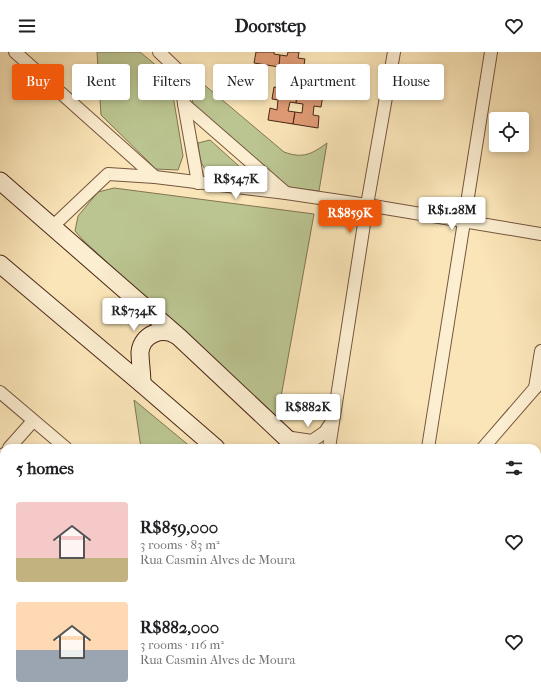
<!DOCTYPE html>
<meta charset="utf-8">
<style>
:root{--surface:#fff;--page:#f2f2f2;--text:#202124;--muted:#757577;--accent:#ea580c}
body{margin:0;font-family:"IM FELL French Canon",serif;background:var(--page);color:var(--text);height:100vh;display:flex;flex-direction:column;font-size:15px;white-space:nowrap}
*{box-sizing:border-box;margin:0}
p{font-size:13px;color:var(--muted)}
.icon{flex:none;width:22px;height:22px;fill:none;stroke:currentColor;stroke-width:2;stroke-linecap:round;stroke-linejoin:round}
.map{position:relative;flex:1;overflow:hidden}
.panel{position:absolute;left:0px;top:392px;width:541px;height:256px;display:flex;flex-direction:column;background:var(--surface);border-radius:12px 12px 0 0;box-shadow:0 2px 6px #0003}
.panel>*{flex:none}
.banner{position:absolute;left:12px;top:12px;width:517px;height:36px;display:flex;gap:8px}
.controls{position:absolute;left:489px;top:60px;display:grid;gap:8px}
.controls a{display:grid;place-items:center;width:40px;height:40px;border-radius:4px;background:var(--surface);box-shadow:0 2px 6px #0003;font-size:20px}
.price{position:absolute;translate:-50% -34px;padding:0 9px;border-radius:4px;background:#fff;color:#222;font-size:13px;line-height:26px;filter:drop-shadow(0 1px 2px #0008)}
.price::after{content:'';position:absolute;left:50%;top:24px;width:12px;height:9px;margin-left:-6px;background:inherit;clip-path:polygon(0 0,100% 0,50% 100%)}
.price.active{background:var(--accent);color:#fff}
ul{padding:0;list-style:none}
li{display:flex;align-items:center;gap:12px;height:100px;padding:0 16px}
li span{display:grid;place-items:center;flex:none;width:112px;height:80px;border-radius:4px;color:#555}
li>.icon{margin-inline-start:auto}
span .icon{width:48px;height:48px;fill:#fffc;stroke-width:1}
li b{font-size:17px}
h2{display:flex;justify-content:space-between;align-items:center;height:48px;padding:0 16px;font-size:17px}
.tag{padding:0 14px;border-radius:4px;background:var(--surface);box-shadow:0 2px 6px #0003;font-size:14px;line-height:36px}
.tag.active{background:var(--accent);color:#fff}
header{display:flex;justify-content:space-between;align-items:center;height:52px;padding:0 16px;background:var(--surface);font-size:18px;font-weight:800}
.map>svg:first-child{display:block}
</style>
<header><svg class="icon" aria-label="menu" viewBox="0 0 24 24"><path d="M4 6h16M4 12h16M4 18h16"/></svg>Doorstep<svg class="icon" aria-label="heart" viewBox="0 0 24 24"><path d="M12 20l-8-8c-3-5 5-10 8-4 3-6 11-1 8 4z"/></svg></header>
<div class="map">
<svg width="541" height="648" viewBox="0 0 541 648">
<rect width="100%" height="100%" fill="#fae5b8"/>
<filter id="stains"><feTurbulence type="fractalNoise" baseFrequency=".005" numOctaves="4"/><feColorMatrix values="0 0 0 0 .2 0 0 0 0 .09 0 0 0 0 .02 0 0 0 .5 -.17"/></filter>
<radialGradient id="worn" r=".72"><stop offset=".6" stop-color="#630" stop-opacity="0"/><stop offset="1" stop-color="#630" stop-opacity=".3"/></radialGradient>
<g fill="#bbc591" stroke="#827553">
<path d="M97,0H140L170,25L183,104L178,118L156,117L101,63Z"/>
<path d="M189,20L284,100C303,107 312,102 327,91L319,139L286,135L193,52Z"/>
<path d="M210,88L240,115L232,126C204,122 201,119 198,91Z"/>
<path d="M114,136L314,162L277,367L83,188L75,179L78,164L98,140Z"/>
<path d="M134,348L192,396H141Z"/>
<path d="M4,499V644H58L52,648H0V500Z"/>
</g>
<g fill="#e19c76" stroke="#492515">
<path d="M256,0H274V2L280,3L279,15L254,11Z"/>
<path d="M288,0H299L298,6L305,7L303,19L279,15L280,3L287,4Z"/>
<path d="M274,35L298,39L296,51L290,50L288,59L295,60L293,72L268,68L270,56L277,58L278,48L272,47Z"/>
<path d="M298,39L323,43L321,55L314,54L313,63L319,64L318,76L293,72L295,60L302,61L303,52L296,51Z"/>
</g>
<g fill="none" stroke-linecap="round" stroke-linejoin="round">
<g stroke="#75553e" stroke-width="14">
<g id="street">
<path d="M15,0L155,125"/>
<path d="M159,0L180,20L184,52L198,131"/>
<path d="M184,52L286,141"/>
<path d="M52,175L108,122L155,125L286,141L367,153L541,182"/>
<path d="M535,336L541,299"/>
<path d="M0,340L66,396"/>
<path d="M285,385L312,389L325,380L331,371"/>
<path d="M9,396L33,369"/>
<path d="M329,396L367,153L394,0"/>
<path d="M428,396L491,0"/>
<path d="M483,396L541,329"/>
<path d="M0,406L4,402"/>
<path d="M0,449L4,448"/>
<path d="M252,644L254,648"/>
<path d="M61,648L66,644"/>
</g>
</g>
<g stroke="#492515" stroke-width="19">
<g id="secondary">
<path d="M0,129L180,286L297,396"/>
<path d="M0,212L142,332L216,396"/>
<path d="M142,332C142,322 140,310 140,300C142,282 162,275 176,283"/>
<path d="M389,644L391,648"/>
<path d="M449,644L451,648"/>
</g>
</g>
<use href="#street" stroke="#fceed1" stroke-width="12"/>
<use href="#secondary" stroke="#fceed1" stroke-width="17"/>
</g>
<rect width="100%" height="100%" filter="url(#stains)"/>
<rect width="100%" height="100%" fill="url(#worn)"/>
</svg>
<div class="controls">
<a><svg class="icon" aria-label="locate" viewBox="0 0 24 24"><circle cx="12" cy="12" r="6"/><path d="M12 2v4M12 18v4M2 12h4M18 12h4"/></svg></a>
</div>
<b class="price" style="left:236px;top:148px">R$547K</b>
<b class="price" style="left:452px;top:179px">R$1.28M</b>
<b class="price active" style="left:350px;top:182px">R$859K</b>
<b class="price" style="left:134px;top:280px">R$734K</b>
<b class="price" style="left:308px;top:376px">R$882K</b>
<div class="banner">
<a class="tag active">Buy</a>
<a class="tag">Rent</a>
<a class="tag">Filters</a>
<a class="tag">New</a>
<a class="tag">Apartment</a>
<a class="tag">House</a>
</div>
<section class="panel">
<h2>5 homes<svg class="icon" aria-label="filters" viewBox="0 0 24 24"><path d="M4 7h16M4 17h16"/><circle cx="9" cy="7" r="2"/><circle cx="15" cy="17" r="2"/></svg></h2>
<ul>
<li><span style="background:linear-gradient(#f6c9c9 70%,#c2b280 0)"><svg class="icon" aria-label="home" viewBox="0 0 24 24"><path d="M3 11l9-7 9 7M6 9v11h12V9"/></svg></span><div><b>R$859,000</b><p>3 rooms · 83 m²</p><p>Rua Casmin Alves de Moura</p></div><svg class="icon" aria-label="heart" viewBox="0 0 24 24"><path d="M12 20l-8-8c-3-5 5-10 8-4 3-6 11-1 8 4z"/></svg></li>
<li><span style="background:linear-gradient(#ffd9b3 60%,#9aa5b1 0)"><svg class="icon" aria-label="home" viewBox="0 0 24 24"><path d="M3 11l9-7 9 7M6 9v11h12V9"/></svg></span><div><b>R$882,000</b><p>3 rooms · 116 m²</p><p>Rua Casmin Alves de Moura</p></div><svg class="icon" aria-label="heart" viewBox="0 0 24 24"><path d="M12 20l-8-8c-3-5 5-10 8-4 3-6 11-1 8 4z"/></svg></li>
</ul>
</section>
</div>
